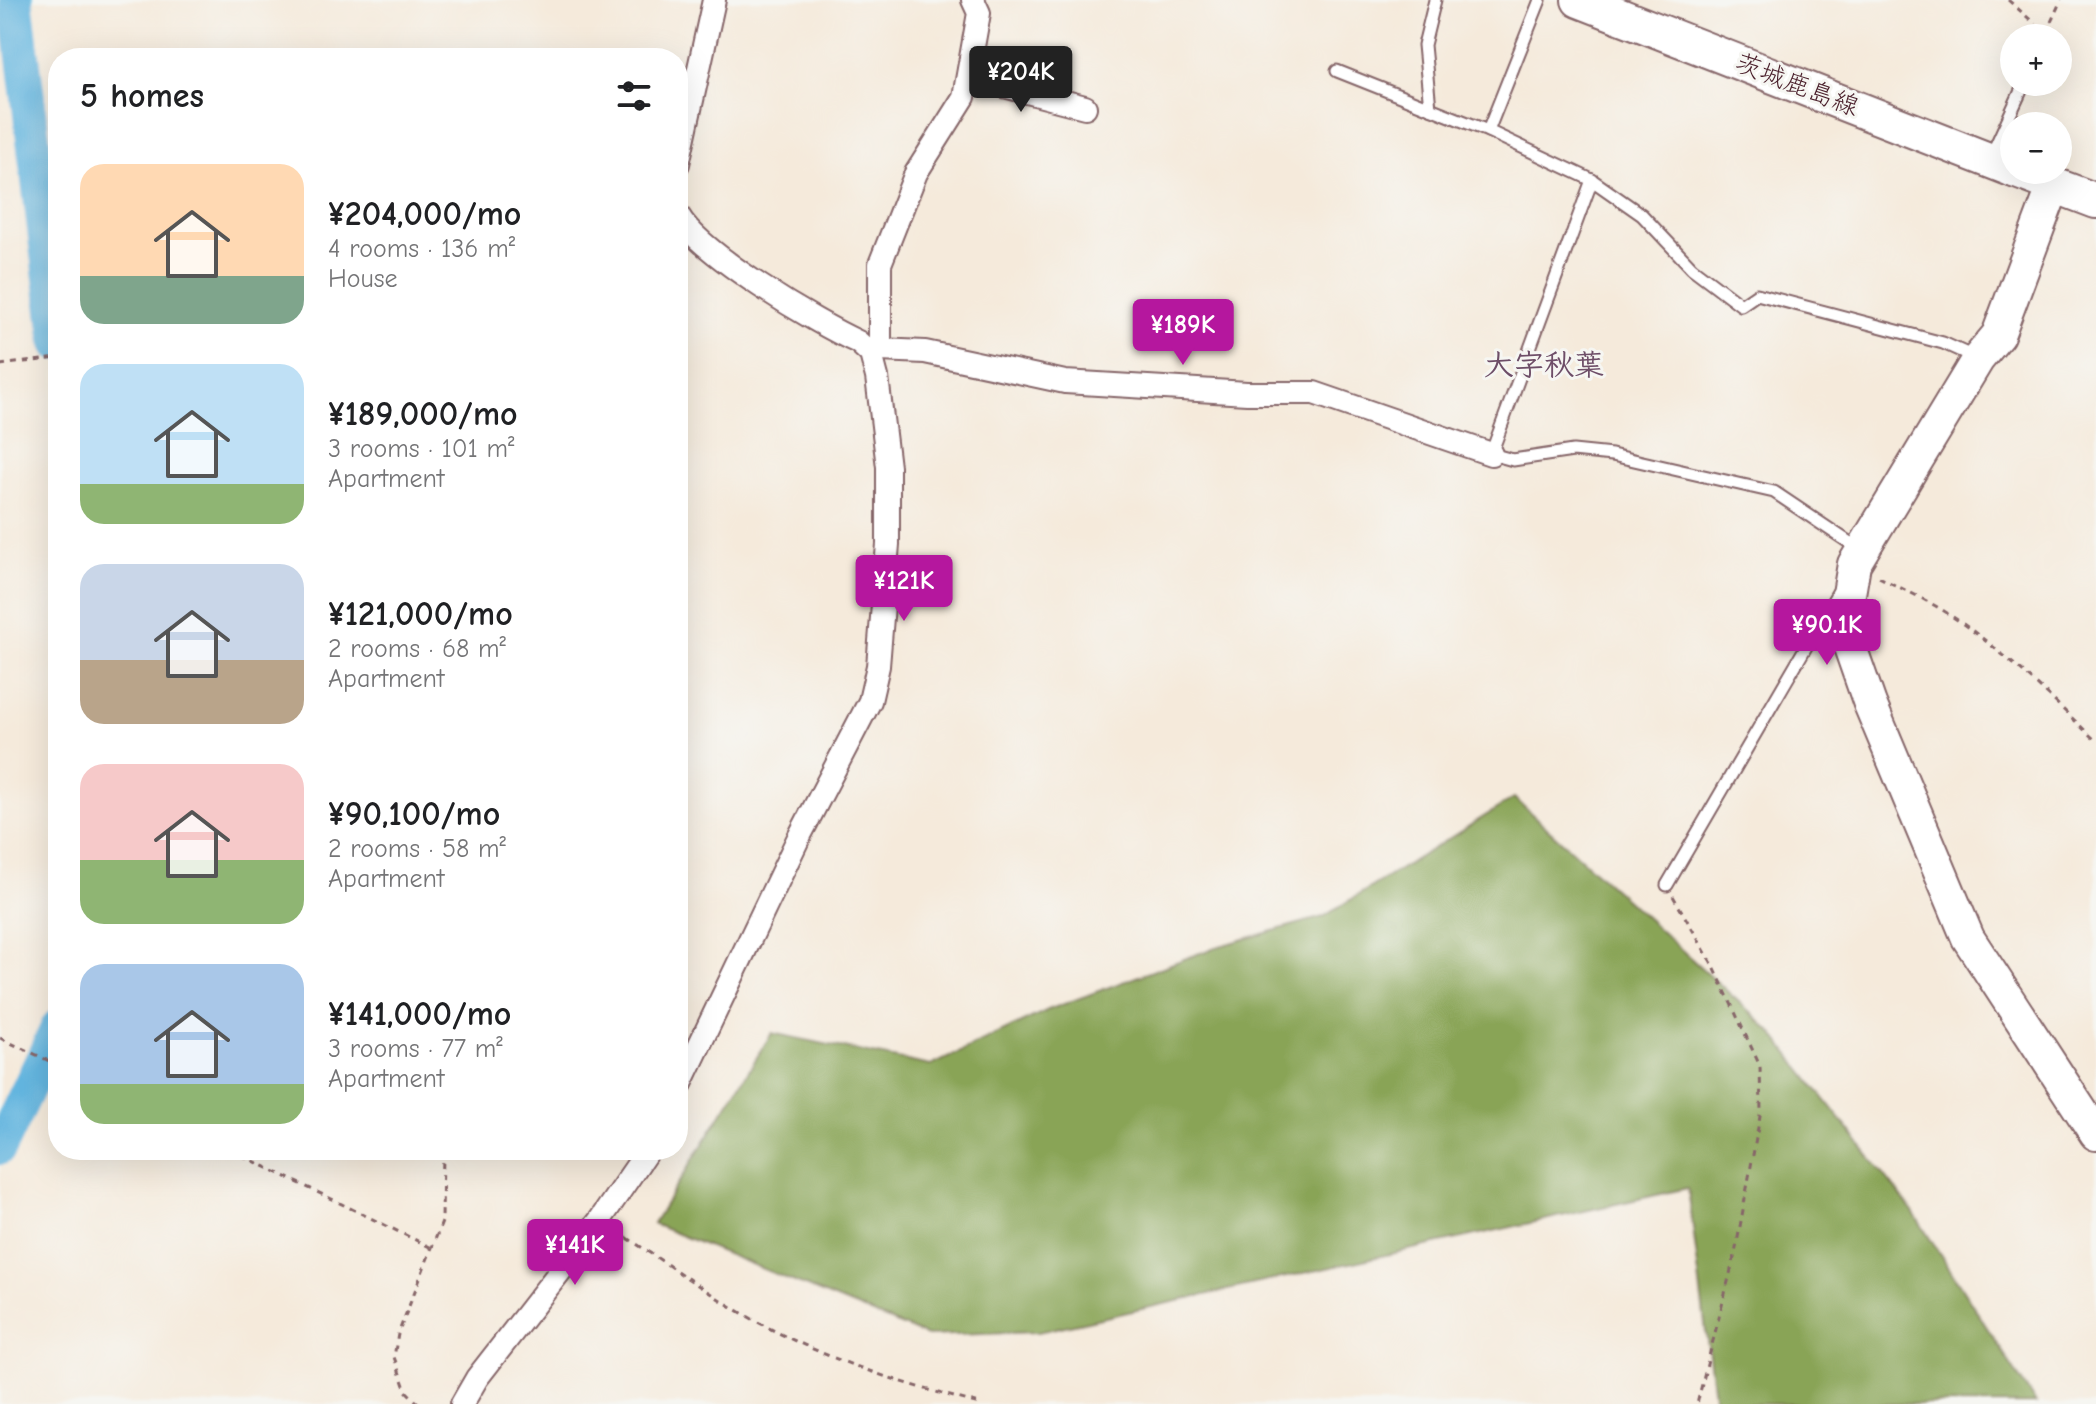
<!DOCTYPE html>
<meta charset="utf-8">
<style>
:root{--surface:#fff;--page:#f2f2f2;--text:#202124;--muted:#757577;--accent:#b5179e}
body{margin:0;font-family:"Comic Neue","Klee One",sans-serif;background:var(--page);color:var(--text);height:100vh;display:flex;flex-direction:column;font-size:30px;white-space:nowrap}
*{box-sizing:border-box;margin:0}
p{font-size:26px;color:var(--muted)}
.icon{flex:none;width:44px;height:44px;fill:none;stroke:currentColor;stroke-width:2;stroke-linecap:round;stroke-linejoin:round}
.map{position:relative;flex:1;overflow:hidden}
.drawer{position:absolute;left:48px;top:48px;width:640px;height:1112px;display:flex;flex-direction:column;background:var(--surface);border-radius:32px;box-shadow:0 8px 32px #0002}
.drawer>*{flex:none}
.tools{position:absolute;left:2000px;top:24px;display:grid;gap:16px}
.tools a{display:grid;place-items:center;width:72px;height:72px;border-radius:50%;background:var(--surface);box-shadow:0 8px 32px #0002;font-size:40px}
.price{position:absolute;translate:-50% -68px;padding:0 18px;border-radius:8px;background:var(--accent);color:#fff;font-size:26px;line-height:52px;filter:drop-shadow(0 2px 4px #0008)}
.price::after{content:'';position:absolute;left:50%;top:48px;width:24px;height:18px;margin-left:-12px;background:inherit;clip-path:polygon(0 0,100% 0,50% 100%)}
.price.on{background:#222;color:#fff}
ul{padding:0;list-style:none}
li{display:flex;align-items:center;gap:24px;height:200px;padding:0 32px}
li span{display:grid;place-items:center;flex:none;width:224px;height:160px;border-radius:24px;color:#555}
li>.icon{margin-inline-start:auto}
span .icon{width:96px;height:96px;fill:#fffc;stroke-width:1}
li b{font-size:34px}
h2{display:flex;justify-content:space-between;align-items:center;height:96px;padding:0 32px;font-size:34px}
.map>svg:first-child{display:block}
</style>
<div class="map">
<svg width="2096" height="1404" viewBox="0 0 2096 1404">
<rect width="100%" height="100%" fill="#f6f6f2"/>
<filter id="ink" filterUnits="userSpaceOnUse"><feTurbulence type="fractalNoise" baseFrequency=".0125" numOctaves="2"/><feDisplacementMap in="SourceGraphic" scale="16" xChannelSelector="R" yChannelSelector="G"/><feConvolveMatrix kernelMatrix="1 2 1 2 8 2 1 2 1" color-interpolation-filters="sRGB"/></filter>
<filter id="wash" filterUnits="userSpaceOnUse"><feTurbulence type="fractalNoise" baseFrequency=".006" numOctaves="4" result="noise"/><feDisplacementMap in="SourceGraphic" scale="32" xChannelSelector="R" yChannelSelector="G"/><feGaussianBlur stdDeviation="1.8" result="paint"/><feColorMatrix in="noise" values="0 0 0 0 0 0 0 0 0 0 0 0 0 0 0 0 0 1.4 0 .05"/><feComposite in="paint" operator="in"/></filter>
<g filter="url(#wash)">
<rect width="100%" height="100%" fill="#f5eadb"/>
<path fill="#89a457" stroke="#6a6241" stroke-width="2" d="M1514,798L1772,1032L1913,1212L2036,1404H1715L1688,1188L1038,1332L927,1336L653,1224L772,1033L931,1066L1048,1010L1216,947L1323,917Z"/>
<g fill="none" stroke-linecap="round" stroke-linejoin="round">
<g stroke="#64b5df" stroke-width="34">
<path d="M16,0L58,343"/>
<path d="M0,1148L58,1026"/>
</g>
</g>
</g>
<g filter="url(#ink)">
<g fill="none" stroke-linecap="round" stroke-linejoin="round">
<g stroke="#866669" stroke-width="15">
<g id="lane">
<path d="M2044,38L2046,34"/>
<path d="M1337,71L1488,131L1592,180L1642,215L1692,268L1741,305L1757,294L1943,343L1974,357"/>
<path d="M1430,108L1424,45L1435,0"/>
<path d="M1488,131L1540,0"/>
<path d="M1991,156L2025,82"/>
<path d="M1592,180L1491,454L1513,460L1573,451L1612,455L1774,492L1859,549"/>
<path d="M1667,885L1838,592"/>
</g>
</g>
<g stroke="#866669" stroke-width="26">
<g id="street">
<path d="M969,77L1085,107"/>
<path d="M678,164L714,0"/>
<path d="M678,215C700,254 816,323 858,342L871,354L877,377L888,467V544L878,666L870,701L798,839L678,1090"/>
<path d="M880,350V264L916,173L964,97L979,13L973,0"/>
<path d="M871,354L880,350L925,352L1065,382L1247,393H1314L1491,454"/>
<path d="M462,1404L477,1378L600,1220L648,1150"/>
</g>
</g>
<g stroke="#866669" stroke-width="36">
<path id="secondary" d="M2054,185L1998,335L1978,359L1854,564L1848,600L1849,644L1870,704L1968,938L2096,1134"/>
</g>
<g stroke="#866669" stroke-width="38">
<g id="primary">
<path d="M1579,0L2014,170"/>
<path d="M2014,170L2096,201"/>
</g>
</g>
<g stroke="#866669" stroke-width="3" stroke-dasharray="6 6" stroke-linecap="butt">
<path d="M2008,0L2035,24"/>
<path d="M2051,22L2061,0"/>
<path d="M0,365L58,358"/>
<path d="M1879,577C1902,589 1928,600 1950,615C2004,651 2049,696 2096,741"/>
<path d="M1673,896L1714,967L1760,1066L1761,1111L1735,1254L1697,1404"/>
<path d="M0,1038L58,1065"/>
<path d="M231,1150L434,1249"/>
<path d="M617,1231C663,1261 708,1294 756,1321C826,1360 903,1384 980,1404"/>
<path d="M419,1404L406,1391L394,1357L398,1334L442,1222L443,1150"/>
</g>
<use href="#lane" stroke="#fff" stroke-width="11"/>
<use href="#street" stroke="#fff" stroke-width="22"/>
<use href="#secondary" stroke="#fff" stroke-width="32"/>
<use href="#primary" stroke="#fff" stroke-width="34"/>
</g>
</g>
<g text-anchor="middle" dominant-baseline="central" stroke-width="6" stroke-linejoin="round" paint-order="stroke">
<g font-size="26" fill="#4a1f2b" stroke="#f6f6f2">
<text transform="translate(1797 85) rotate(21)">茨城鹿島線</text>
</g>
<g font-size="30" font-weight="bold" fill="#6e4e68" stroke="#f6f6f2">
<text x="1544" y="365">大字秋葉</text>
</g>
</g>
</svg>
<div class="tools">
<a>+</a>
<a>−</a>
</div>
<b class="price on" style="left:1021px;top:114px">¥204K</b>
<b class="price" style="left:1183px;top:367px">¥189K</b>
<b class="price" style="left:904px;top:623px">¥121K</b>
<b class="price" style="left:1827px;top:667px">¥90.1K</b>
<b class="price" style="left:575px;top:1287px">¥141K</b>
<section class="drawer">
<h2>5 homes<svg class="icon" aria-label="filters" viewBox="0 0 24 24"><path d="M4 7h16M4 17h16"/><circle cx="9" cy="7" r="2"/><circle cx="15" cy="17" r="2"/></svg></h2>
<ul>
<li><span style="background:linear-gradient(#ffd9b3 70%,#7fa58c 0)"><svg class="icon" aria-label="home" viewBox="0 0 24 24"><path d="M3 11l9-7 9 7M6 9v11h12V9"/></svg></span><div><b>¥204,000/mo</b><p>4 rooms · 136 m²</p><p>House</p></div></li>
<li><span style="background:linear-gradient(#bfe0f5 75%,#8fb573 0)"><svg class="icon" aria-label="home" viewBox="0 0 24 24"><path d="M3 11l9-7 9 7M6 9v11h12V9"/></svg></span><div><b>¥189,000/mo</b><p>3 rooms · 101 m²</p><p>Apartment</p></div></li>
<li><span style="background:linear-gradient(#c9d6e8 60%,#b9a48a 0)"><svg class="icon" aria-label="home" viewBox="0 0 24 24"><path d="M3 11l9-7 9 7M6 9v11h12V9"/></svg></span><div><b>¥121,000/mo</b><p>2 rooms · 68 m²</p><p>Apartment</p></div></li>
<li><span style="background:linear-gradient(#f6c9c9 60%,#8fb573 0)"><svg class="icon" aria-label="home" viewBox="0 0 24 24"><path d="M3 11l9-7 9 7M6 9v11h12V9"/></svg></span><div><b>¥90,100/mo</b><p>2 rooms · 58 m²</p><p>Apartment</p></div></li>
<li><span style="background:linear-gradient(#a9c7e8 75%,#8fb573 0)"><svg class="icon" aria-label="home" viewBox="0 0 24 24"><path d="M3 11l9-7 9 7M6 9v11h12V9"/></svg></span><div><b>¥141,000/mo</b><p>3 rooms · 77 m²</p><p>Apartment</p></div></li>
</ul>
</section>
</div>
